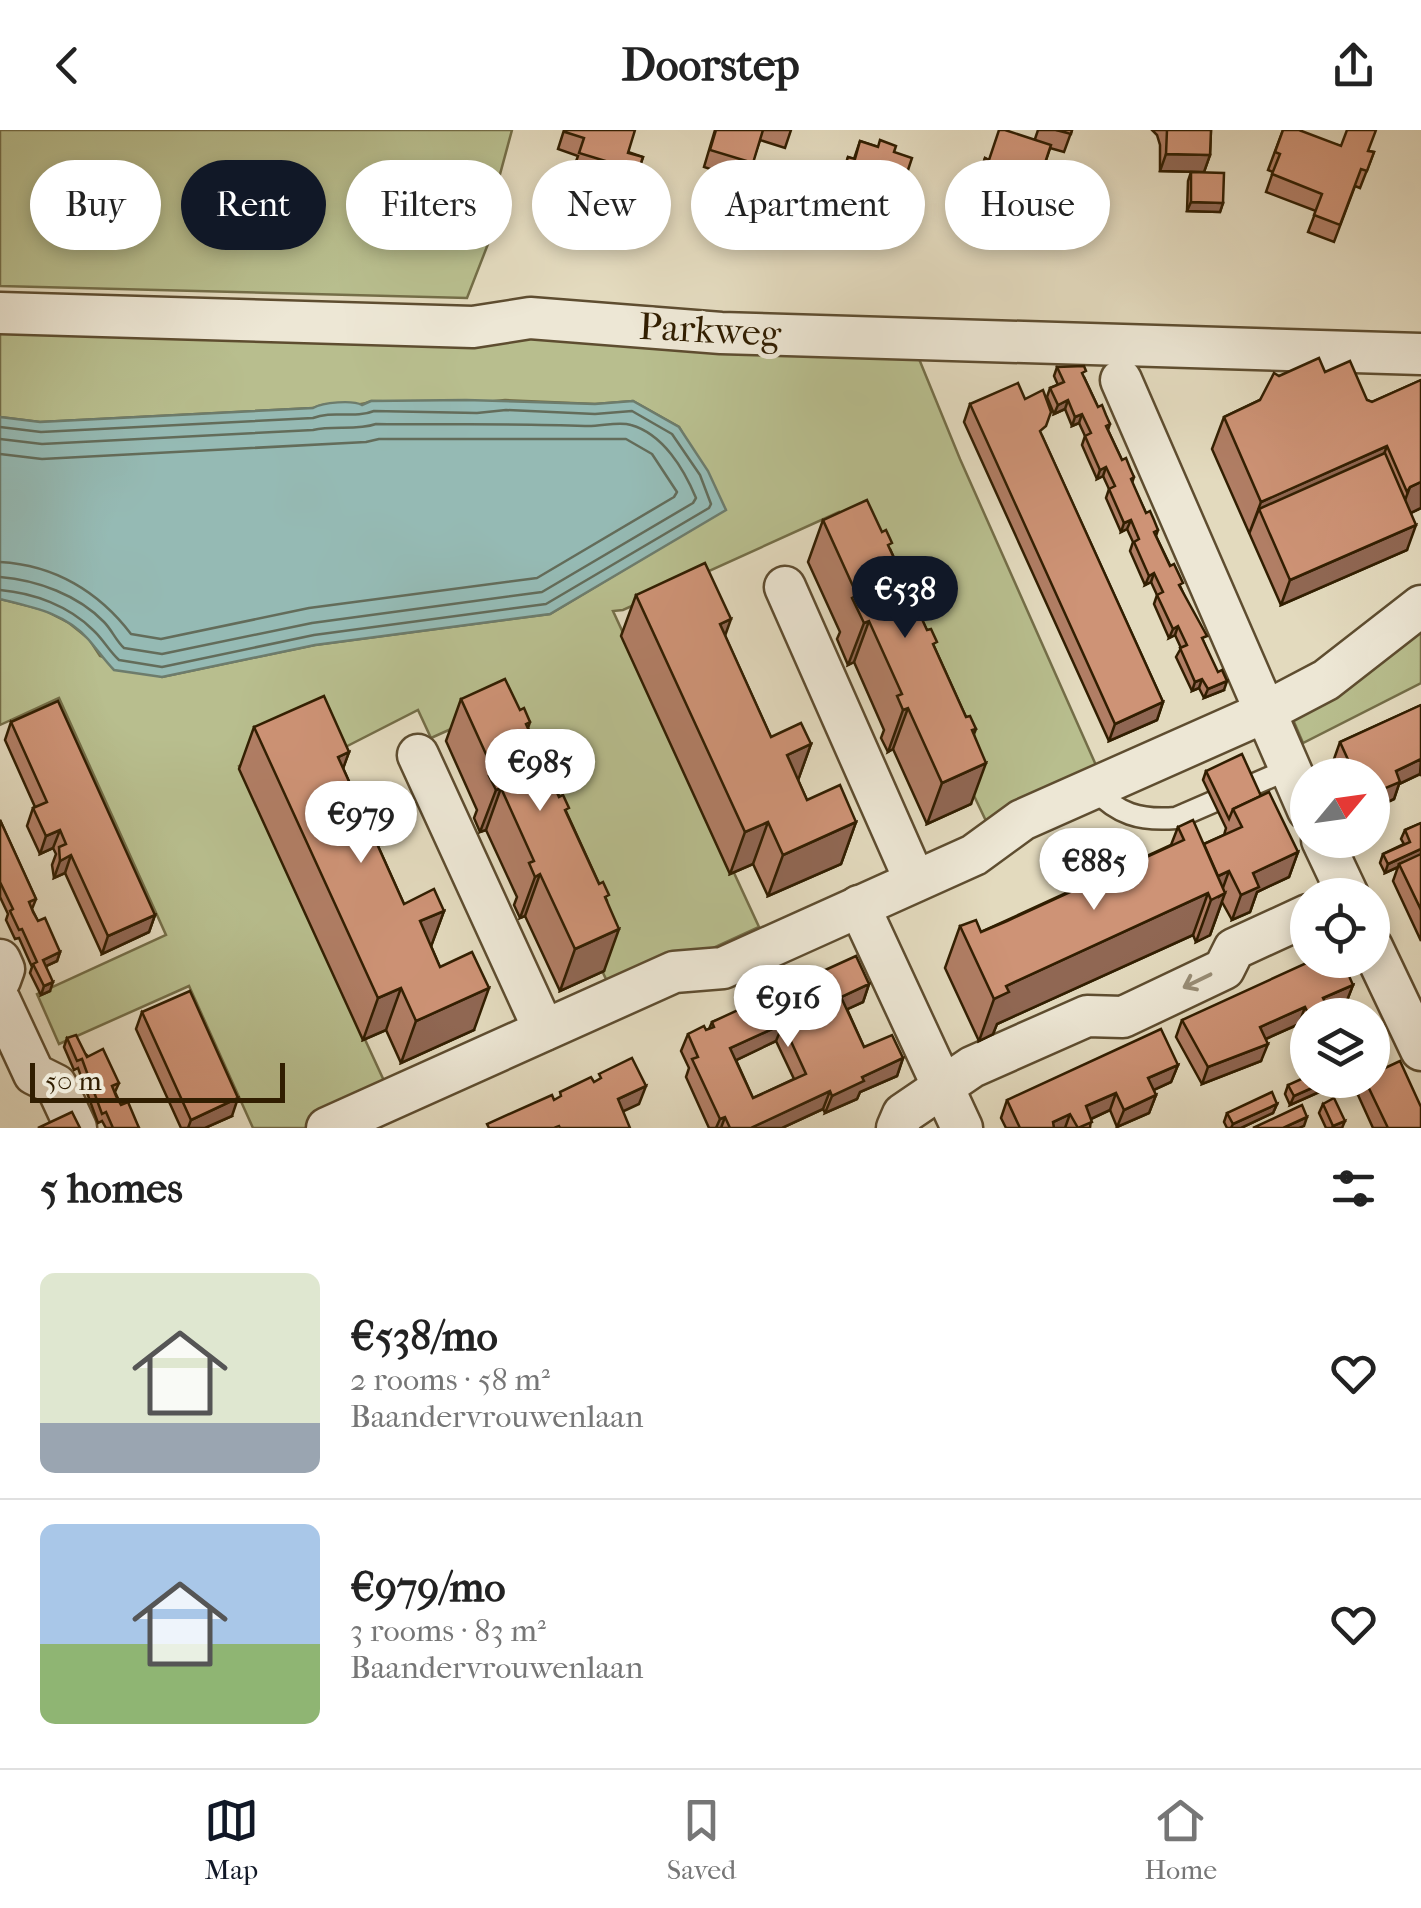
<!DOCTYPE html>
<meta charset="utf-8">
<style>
:root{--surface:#fff;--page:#f2f2f2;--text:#222;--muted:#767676;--line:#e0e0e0;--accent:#111827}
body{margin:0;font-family:"IM FELL French Canon",serif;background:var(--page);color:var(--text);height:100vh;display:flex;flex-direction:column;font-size:38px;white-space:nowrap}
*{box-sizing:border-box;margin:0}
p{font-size:32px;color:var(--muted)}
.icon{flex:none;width:55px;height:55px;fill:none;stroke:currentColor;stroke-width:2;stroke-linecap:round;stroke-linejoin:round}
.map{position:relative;height:998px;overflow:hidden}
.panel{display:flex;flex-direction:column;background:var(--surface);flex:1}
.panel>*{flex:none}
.banner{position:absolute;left:30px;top:30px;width:1362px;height:90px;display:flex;gap:20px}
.needle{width:65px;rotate:61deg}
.fabs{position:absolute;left:1290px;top:628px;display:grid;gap:20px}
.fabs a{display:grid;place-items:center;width:100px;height:100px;border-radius:50%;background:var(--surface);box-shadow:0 5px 15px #0003;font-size:50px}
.scale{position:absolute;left:30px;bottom:25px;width:255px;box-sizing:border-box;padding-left:10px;border:5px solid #311e01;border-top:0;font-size:28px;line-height:35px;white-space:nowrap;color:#311e01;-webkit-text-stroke:8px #ede7d5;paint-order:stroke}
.price{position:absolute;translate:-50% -85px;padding:0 22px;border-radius:35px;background:#fff;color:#222;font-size:32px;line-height:65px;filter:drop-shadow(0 2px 5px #0008)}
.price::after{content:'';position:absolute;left:50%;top:60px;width:30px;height:22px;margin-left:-15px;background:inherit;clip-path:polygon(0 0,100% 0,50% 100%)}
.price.on{background:var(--accent);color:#fff}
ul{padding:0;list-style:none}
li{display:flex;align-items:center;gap:30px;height:250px;padding:0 40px}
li+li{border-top:2px solid var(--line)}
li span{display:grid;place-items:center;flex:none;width:280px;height:200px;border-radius:15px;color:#555}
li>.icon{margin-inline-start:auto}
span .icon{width:120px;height:120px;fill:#fffc;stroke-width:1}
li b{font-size:42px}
h2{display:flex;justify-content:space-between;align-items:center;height:120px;padding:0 40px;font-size:42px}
.pill{padding:0 35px;border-radius:45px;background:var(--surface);box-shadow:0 5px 15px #0003;font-size:35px;line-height:90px}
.pill.on{background:var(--accent);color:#fff}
header{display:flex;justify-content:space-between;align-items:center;height:130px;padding:0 40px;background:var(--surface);font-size:45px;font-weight:700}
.tab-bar{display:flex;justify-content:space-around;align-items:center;height:140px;border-top:2px solid var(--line);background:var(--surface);font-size:28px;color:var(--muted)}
.tab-bar a{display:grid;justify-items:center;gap:5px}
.tab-bar .on{color:var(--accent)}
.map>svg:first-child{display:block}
</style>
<header><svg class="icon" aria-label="back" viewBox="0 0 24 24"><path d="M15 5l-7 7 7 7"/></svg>Doorstep<svg class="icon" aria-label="share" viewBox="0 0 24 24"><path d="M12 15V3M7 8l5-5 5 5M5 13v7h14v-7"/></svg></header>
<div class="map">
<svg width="1421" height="998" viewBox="0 0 1421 998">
<rect width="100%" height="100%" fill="#e3dabe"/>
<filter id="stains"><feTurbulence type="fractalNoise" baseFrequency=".002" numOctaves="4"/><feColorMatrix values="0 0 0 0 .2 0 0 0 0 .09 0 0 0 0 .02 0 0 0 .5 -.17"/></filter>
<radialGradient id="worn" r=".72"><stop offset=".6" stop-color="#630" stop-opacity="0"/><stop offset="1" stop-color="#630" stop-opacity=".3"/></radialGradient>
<g fill="#b8be8e" stroke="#746e48" stroke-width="2.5">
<path d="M0,0H512L499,48L495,96L467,168L0,156Z"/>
<path d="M0,185L917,224L960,329L1099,642L987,693L839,382L623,480L613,481L759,797L613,864L482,585L431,608L418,580L316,632L297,609L239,636L391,966L321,998H253L189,856L59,914L37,864L166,805L59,568L0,595V469L44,480L69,493L89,509L100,526L162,547L315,515L550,484L725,379L679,297L633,271L595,274L505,270L476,273L371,271C353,280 331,269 313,278L40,292L0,287Z"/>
<path d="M1421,493V553L1303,613L1291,585Z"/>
</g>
<path fill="#95bab4" stroke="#6d7c6c" stroke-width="2.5" d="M466,270L595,274L633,271L679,297L708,341L726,380L550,484L315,515L162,547L114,540C104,530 97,519 88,509C65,483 32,477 0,469V287L40,292L313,278C323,272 353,270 362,275L371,271Z"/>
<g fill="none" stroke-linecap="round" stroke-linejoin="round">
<g stroke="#636c5a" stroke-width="2.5">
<path d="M0,297L41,302L313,288C332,280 355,289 374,281L477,283L506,280L595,284L632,281L672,304L700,345L711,374L709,378L546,474L314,505L162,537L119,530C109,521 103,509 93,500C69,476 34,463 0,460"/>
<path d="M0,309L42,314L313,300C334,295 356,301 376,294C446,295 515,293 585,296C600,297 618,291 631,295C663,304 684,339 696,368L693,373L542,462L312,493L162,524L124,518C116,511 112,500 104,492C78,465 37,450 0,447"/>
<path d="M0,324L42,329L366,312L379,309H626L652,324L677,362L674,367L537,448L309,478L161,509L131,504C99,462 55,435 0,432"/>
</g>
<g stroke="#5e4d30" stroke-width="25">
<path id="service" d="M1093,658C1118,684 1139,691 1176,688L1289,639"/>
</g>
<g stroke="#5e4d30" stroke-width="45">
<g id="minor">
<path d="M0,183L473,197L530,188L721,203L1421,224"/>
<path d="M1121,250L1308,680"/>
<path d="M785,457L915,751"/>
<path d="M418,625L544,900"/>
<path d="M1322,710L1348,765"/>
<path d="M859,776L962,998"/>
<path d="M1372,817L1421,920"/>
<path d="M0,830L4,839L0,850"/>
<path d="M0,871L34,944L56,955L76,998"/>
<path d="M327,998L674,842L723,838L974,725L1022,690L1265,582L1326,550L1421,476"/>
<path d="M897,998L903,984L972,937L1087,886L1123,887L1224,839L1234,819L1308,785"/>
</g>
</g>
<use href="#service" stroke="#ede7d5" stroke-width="20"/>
<use href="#minor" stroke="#ede7d5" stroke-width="40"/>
</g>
<g fill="#b17e65" stroke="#311e01" stroke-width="2.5" fill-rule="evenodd">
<path d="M564,0L643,27L627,74L597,65L602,50L573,40L578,26L558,19Z"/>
<path d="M715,0H791L785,18L760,10L746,51L704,37Z"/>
<path d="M1038,0H1072L1064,22L1050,18L1028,84L995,73L992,80L975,74L976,68L972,67L985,28L989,30L1035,9Z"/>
<path d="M1152,0H1211L1210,25L1204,42L1160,41V15L1157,5Z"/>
<path d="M1283,0L1341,16L1374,22L1360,58L1355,56L1334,112L1308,102L1316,81L1266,62L1273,42L1268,40Z"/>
<path d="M860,11L894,22L906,46L907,64L901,81L895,80L889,97L837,80L843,62L837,61L848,27L854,29Z"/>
<path d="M1191,42L1223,73L1220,82L1187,81L1188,51Z"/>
<path d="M1057,237L1084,247L1098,277L1110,294L1108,300L1122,330L1134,347L1132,353L1146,383L1158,400L1156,406L1181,458L1224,560L1204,568L1199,558L1192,561L1176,527L1181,518L1175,505L1169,508L1154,474L1157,465L1151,452L1145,455L1130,421L1133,412L1127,399L1121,402L1106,368L1109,359L1103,346L1097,349L1089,331L1082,315L1085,306L1079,293L1072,296L1065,279L1054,284L1047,267L1050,258L1058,255L1054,246Z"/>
<path d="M1325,242L1367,270L1372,272L1421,250V378L1411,383L1407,420L1281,475L1212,319L1224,287L1260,270L1279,246Z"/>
<path d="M970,274L1042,306L1163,572L1157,590L1109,611L964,292Z"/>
<path d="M823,390L890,419L966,587L976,599L974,604L971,674L927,694L893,619L888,622L881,608L884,600L854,532L848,535L837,509L840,502L808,432Z"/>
<path d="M636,465L725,506L771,607L811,614L798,650L807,670L856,692L841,734L768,766L753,734L730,744L621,506Z"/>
<path d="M461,569L520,580L530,592L528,598L607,771L604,841L560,861L525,786L520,788L514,775L517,767L486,700L480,702L474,688L477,680L446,611Z"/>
<path d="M1421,575V646L1420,644L1399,654L1394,669L1375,678L1372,673V645H1341L1334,629L1340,612Z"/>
<path d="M11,592L155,785L149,802L102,824L65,743L54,748L52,735L56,724L53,718L40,724L27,696L33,678L35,677L5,610Z"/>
<path d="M254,597L349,622L343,638L404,774L444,781L431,816L440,837L474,900L401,933L386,900L363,910L239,639Z"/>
<path d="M1206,641L1261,666L1298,722L1289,747L1257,762L1250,782L1232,790L1222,772L1210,805L1196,812L1193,805L997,894L993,904L979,911L945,838L960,796L981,802L1171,715L1178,697L1204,714L1224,705L1226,698L1203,650Z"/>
<path d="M0,690L36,769L32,779L38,791L60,822L57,831L46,836L50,861L41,865L30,843L32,837L19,808L15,809L6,790L8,784L0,767Z"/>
<path d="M1421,693V811L1393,751L1398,737L1385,743L1380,733L1383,724L1404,714L1401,709L1405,700Z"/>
<path d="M823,841L869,854L863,872L847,879L864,917L903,928L897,946L860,962L857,969L825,983L823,979L782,998H709L686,947L689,938L681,921L688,904L706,900L709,899L712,892L781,866L783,860L820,848ZM776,911L794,949L753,968L736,930Z"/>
<path d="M1353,855L1346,873L1329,881L1331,885H1308V912L1299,894L1266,909L1261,931L1202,954L1176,907L1182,890Z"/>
<path d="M142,882L232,986L205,998H181L136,899Z"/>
<path d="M67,908L119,953L115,962L121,975L139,998H106L102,991L98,993L78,938L74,940L64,917Z"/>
<path d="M1178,935L1171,952L1153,960L1156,965L1149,983L1117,997L1110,980L1091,989L1090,998H1006L1001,988L1007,970Z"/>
<path d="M1363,950H1372L1421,998H1373L1358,965Z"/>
<path d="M1288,955H1335L1290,975L1285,964Z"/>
<path d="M1277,974L1273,983L1241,998H1227L1224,992L1227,983Z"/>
<path d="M1323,974L1342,998H1326L1319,983Z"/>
</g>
<g fill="#906753" stroke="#311e01" stroke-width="2.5">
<path d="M1166,24L1210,25L1204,42L1160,41Z"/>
<path d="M1191,72L1223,73L1220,82L1187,81Z"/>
<path d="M1068,270L1065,279L1054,284L1058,275Z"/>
<path d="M1082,284L1079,293L1072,296L1075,287Z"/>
<path d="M1387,316L1375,348L1259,379L1249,404L1261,372Z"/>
<path d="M1106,337L1103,346L1097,349L1100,340Z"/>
<path d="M1421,352V378L1398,389L1396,394L1410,357Z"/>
<path d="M1131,390L1127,399L1121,402L1124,393Z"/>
<path d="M1416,395L1407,420L1281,475L1290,450Z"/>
<path d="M1154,443L1151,452L1145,455L1149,446Z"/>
<path d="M731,489L716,531L720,494Z"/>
<path d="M869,491L854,532L848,535L864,493Z"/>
<path d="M1178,496L1175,505L1169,508L1173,499Z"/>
<path d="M1202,549L1199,558L1192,561L1195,552Z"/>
<path d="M1227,551L1224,560L1204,568L1208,559Z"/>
<path d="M1163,572L1157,590L1109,611L1115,594Z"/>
<path d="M908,578L893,619L888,622L903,580Z"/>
<path d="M811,614L796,656L787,625Z"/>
<path d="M349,622L334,664L338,627Z"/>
<path d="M1421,629L1420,644L1399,654L1394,669L1375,678L1381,660L1396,641Z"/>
<path d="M986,633L971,674L927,694L942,653Z"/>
<path d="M501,658L486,700L480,702L496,660Z"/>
<path d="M768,692L753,734L730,744L745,702Z"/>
<path d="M856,692L841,734L768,766L783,725Z"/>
<path d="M60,700L53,718L40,724L46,706Z"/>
<path d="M1421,719V726L1399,734L1398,737L1385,743L1388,734Z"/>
<path d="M1298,722L1289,747L1257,762L1250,782L1232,790L1241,765L1253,743Z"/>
<path d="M71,725L65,743L54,748L60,731Z"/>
<path d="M1229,741L1220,766L1225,763L1210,805L1196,812L1211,770L1215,748Z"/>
<path d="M540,744L525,786L520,788L535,747Z"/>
<path d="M1208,763L1193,805L997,894L993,904L979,911L994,869L1006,856Z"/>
<path d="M444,781L429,822L420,791Z"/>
<path d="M155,785L149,802L102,824L108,806Z"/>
<path d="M619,799L604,841L560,861L575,819Z"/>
<path d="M60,822L57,831L40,839L43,830Z"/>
<path d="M53,852L50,861L41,865L44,856Z"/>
<path d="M869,854L863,872L835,885L841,867Z"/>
<path d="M1353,855L1346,873L1319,885L1323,868Z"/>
<path d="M401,858L386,900L363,910L378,868Z"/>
<path d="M489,858L474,900L401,933L416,891Z"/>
<path d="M1305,877L1299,894L1254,914L1260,897Z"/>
<path d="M783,894L776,911L724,936L730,918Z"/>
<path d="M1268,914L1261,931L1202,954L1208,937Z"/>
<path d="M903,928L897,946L860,962L857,969L825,983L832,966L862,947Z"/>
<path d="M1178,935L1171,952L1141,966L1148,948Z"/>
<path d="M1330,950H1337L1335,955L1290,975L1294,966Z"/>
<path d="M646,956L639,974L611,987L618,969Z"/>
<path d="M830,961L823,979L782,998H750Z"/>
<path d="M1116,963L1110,980L1080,994L1086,976Z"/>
<path d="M1156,965L1149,983L1117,997L1124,980Z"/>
<path d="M238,968L232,986L205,998H188L191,990Z"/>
<path d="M1277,974L1273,983L1241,998H1231L1233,994Z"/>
<path d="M1070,984L1065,998H1050L1053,992Z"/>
<path d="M725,987L721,998H716L720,989Z"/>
<path d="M1307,987L1304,996L1299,998H1283Z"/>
<path d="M1345,991L1342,998H1332L1333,996Z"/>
</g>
<g fill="#ce9376" stroke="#311e01" stroke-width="2.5" fill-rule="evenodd">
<path d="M565,0H635L628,23L643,27L633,57L603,47L609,32L579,23L584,8L565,2Z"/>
<path d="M716,0H763L753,33L710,20Z"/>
<path d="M999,0H1005L1051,15L1034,66L1001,55L998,62L981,57L983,51L978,50L985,28L989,30Z"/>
<path d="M1056,0H1072L1071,4Z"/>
<path d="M1167,0H1211L1210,25L1166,24Z"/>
<path d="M1283,0H1299L1341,16L1347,0H1376L1368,21L1374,22L1367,41L1361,39L1340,95L1314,85L1322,64L1272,44L1280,24L1275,22Z"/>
<path d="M880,10L896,16L894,22L912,28L906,46L912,48L907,64L901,62L895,79L843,63L849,45L843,43L848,27L855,29L860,11L878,17Z"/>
<path d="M1191,42L1224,43L1223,73L1191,72Z"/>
<path d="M1319,228L1325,242L1350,231L1367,270L1372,272L1421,250V352L1410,357L1407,362L1387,316L1261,372L1224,287L1260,270L1274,243L1279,246Z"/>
<path d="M1084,236L1086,241L1082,243L1098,277L1102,275L1106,285L1110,294L1106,296L1122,330L1126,328L1130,338L1134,347L1131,349L1146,383L1150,381L1154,390L1158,400L1154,402L1170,436L1174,434L1183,453L1179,455L1207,506L1202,508L1218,542L1222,540L1227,551L1208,559L1202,549L1195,552L1180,518L1187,515L1178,496L1173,499L1157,465L1163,462L1154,443L1149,446L1134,412L1139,409L1131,390L1124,393L1109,359L1115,356L1106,337L1100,340L1092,322L1085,306L1091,303L1082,284L1075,287L1068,270L1058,275L1050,258L1064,252L1057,237Z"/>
<path d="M1018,253L1025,269L1043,260L1051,282L1046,296L1040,301L1163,572L1115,594L970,274Z"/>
<path d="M1385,323L1416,395L1290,450L1259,379Z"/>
<path d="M867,370L882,402L886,400L892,413L888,415L927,500L931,499L937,512L933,514L966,587L970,586L976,599L972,600L986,633L942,653L908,578L903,580L897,566L902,564L869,491L864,493L852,468L857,465L823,390Z"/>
<path d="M705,433L731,489L720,494L771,607L801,593L811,614L787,625L807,670L840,655L856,692L783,725L768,692L745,702L636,465Z"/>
<path d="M505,549L520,580L524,578L530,592L526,594L559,667L563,665L569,678L565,680L599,754L603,752L609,765L605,767L619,799L575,819L540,744L535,747L529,733L534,731L501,658L496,660L489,646L495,644L461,569Z"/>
<path d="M324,566L349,622L338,627L404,774L434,759L444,781L420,791L440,837L472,822L489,858L416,891L401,858L378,868L254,597Z"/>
<path d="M58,571L155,785L108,806L71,725L60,731L59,717L66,714L60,700L46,706L33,678L47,672L11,592Z"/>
<path d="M1421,575V629L1396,641L1400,652L1381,660L1376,650L1372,651V645H1355L1340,612Z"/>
<path d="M1242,624L1261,666L1233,679L1229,689L1206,641Z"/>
<path d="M1269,662L1298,722L1253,743L1259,757L1241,765L1229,741L1218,746L1204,714L1242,697L1233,679Z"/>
<path d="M0,690L36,769L29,772L33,782L38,791L45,788L60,822L43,830L53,852L44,856L33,834L37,832L22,799L19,800L10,781L13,779L0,752Z"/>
<path d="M1193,690L1225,763L1211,770L1208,763L1006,856L1009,862L994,869L960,796L976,790L981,802L1007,791L1184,710L1178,697Z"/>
<path d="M1421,693V719L1388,734L1383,724L1410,712L1405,700Z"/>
<path d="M1421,724V780L1399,734Z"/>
<path d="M856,826L869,854L841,867L864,917L892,905L903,928L862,947L864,951L832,966L830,961L751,998H730L725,987L720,989L692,929L698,927L688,904L704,896L706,900L714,897L712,892L775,863L778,868L785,864L783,860L815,845L817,850L825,846L823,841ZM783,894L806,944L753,968L730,918Z"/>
<path d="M1313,830H1342L1353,855L1323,868L1331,885H1309L1305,877L1260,897L1268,914L1208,937L1182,890Z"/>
<path d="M190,861L238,968L191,990L142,882Z"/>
<path d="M1161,899L1178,935L1148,948L1156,965L1124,980L1116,963L1086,976L1092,992L1078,998L1070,984L1053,992L1054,998H1020L1007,970Z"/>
<path d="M76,905L87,927L103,919L119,953L112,956L116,966L121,975L128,972L139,998H113L106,982L102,984L82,929L77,931L67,908Z"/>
<path d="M1373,916L1378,928L1372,931V917Z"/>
<path d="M632,928L646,956L618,969L630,998H560L559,996L554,998H489L487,994L552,965L554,970L561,966L560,962L591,947L594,952L601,948L599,944Z"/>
<path d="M1400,931L1421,977V998H1388L1365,950H1372V944Z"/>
<path d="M1308,946V950H1330L1294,966L1288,955Z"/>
<path d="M1272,962L1277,974L1233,994L1227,983Z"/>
<path d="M1334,968L1345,991L1333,996L1323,974Z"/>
<path d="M1302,975L1307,987L1283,998H1253Z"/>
<path d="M72,982L80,998H38Z"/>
</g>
<defs><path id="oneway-shaft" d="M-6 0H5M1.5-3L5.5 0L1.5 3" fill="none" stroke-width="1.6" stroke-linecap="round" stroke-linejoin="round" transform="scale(2.5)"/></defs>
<use stroke="#988d76" href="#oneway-shaft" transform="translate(1197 851) rotate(154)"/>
<g text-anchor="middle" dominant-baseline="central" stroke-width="10" stroke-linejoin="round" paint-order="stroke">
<g font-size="38" fill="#311e01" stroke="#ede7d5">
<text transform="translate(710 200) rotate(3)">Parkweg</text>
</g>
</g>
<rect width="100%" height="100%" filter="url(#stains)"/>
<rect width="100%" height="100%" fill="url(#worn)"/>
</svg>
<div class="fabs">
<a><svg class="needle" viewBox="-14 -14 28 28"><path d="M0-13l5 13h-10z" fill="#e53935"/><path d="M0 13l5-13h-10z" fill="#767676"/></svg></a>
<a><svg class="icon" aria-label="locate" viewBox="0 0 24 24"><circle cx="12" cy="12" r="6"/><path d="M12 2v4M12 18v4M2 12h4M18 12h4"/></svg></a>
<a><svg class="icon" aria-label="layers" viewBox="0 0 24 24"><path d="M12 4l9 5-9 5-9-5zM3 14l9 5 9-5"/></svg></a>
</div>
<div class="scale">50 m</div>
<b class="price on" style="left:905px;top:511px">€538</b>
<b class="price" style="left:540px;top:684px">€985</b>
<b class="price" style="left:361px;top:736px">€979</b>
<b class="price" style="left:1094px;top:783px">€885</b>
<b class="price" style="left:788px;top:920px">€916</b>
<div class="banner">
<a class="pill">Buy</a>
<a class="pill on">Rent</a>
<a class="pill">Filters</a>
<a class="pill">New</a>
<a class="pill">Apartment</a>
<a class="pill">House</a>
</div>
</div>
<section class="panel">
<h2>5 homes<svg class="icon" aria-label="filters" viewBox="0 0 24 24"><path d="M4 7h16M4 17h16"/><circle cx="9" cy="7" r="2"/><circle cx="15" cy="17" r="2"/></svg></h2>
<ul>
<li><span style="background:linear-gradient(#dfe7d0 75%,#9aa5b1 0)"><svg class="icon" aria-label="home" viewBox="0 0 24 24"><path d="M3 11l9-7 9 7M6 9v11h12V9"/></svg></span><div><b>€538/mo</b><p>2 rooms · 58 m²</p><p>Baandervrouwenlaan</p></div><svg class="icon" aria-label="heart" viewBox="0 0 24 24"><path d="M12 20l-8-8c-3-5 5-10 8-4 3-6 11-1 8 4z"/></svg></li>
<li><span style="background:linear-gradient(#a9c7e8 60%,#8fb573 0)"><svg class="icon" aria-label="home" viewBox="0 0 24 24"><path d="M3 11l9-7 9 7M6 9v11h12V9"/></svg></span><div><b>€979/mo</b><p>3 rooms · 83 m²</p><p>Baandervrouwenlaan</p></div><svg class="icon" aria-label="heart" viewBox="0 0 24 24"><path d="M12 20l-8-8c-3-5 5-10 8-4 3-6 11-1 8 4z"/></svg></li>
</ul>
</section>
<nav class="tab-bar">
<a class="on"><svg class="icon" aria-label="map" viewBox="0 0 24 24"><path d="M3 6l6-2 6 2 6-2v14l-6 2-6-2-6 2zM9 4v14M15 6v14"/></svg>Map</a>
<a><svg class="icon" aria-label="saved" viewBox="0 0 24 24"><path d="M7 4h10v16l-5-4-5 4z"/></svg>Saved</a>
<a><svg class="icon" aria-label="home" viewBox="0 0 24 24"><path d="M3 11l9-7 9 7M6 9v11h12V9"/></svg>Home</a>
</nav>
